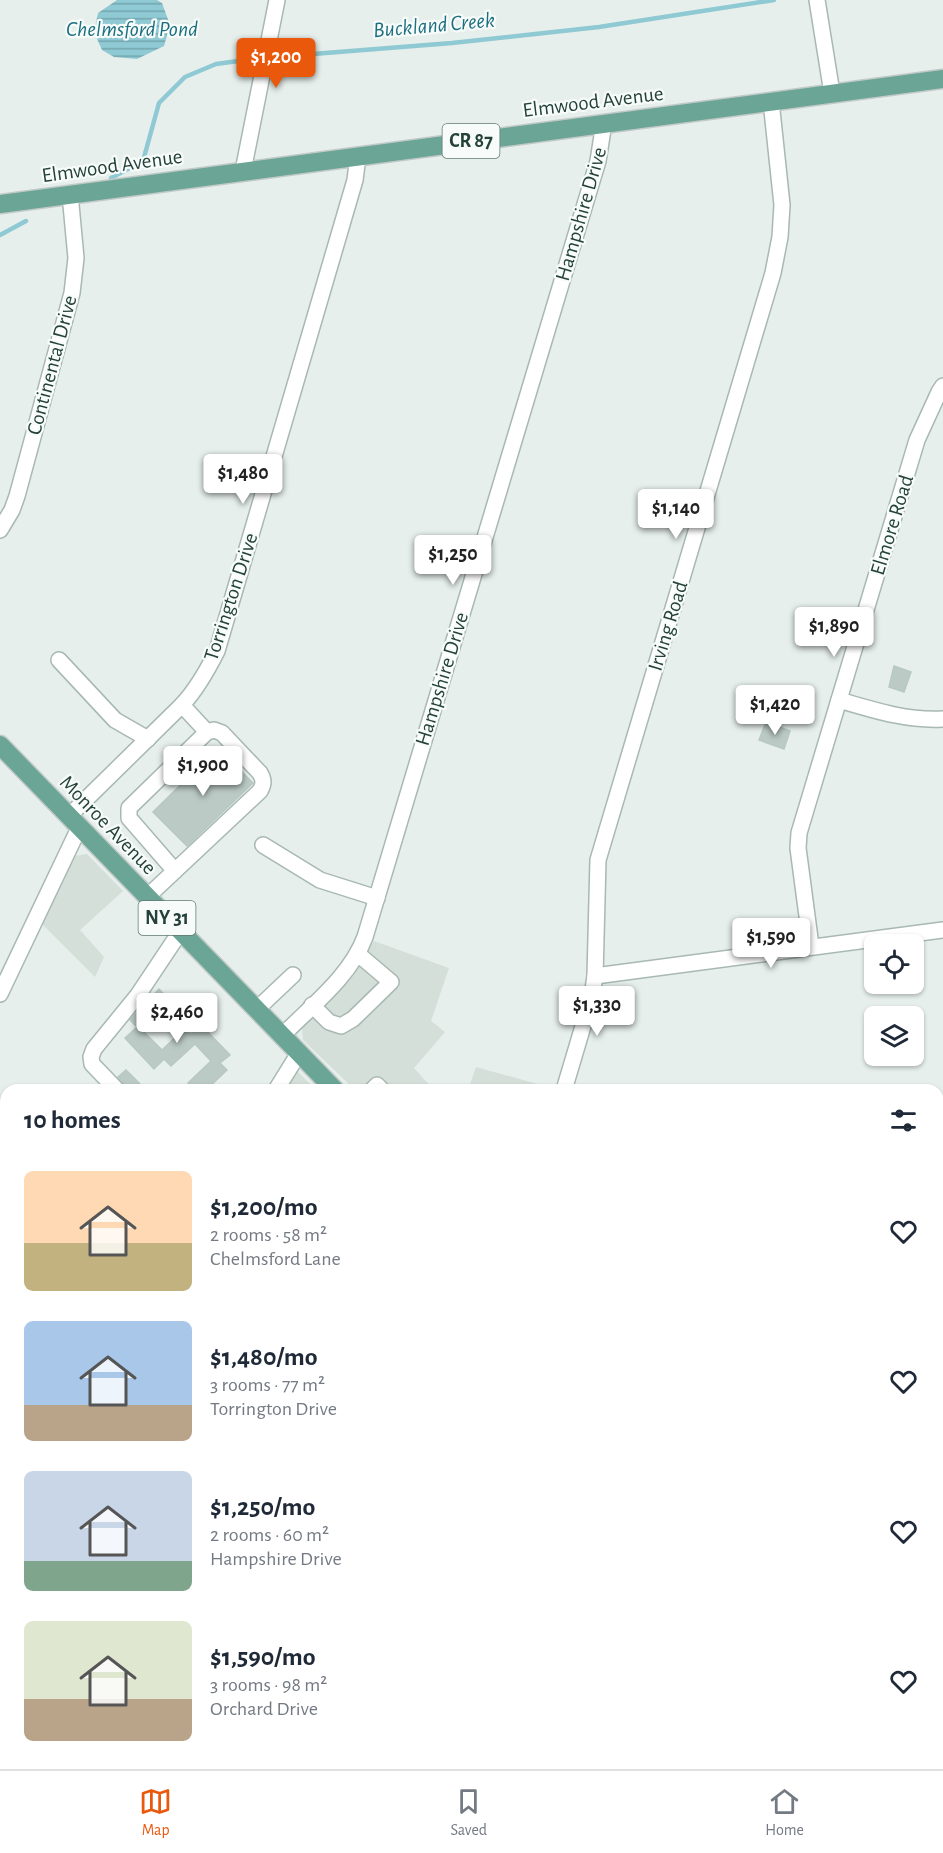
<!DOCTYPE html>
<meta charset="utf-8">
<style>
:root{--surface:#fff;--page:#f2f2f3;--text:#1f2937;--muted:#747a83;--line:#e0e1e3;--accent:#ea580c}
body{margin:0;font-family:"Alegreya Sans",sans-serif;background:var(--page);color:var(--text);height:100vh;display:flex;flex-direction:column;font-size:22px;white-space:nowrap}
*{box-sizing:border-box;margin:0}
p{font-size:20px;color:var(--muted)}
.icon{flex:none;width:33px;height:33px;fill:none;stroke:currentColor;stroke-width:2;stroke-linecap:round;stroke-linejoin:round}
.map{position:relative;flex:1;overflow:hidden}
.sheet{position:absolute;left:0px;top:1084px;width:944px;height:686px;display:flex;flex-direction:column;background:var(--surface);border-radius:18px 18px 0 0;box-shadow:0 2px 4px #0004}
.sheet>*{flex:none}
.controls{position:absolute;left:864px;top:934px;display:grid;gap:12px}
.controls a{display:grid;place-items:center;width:60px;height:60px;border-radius:9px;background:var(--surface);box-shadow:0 2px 4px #0004;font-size:30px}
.price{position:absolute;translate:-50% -51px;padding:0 14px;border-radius:6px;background:#fff;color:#222;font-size:20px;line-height:39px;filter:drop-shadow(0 2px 3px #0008)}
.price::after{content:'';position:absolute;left:50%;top:36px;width:18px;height:14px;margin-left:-9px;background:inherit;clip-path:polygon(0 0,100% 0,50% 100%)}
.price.current{background:var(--accent);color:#fff}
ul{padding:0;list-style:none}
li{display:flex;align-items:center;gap:18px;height:150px;padding:0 24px}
li span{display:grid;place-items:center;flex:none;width:168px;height:120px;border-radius:9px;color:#555}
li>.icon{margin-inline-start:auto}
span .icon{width:72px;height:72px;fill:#fffc;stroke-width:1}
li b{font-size:26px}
h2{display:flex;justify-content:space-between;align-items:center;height:72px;padding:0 24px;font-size:26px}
.tab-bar{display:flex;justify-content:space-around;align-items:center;height:84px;border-top:2px solid var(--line);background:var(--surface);font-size:16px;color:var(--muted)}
.tab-bar a{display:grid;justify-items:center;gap:3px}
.tab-bar .current{color:var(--accent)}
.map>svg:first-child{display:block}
</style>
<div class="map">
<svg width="943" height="1769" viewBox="0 0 943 1769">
<defs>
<pattern id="water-rules" width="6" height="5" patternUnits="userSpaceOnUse" patternTransform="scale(1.5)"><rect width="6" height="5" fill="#8ec9d4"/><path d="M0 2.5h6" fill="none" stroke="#74a5ad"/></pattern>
</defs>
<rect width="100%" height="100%" fill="#e6efeb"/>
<g fill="#d4dfda">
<path d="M87,854L123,891L80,930L104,957L95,977L42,924L74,856Z"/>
<path d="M374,941L449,968L431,1021L445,1032L414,1068L434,1090H355L303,1040L302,1027L354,975Z"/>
<path d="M476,1067L559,1090H468Z"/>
<path d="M295,1069L316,1090H284Z"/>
<path d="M938,1730L943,1736V1769H800L807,1764H938Z"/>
</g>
<path fill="url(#water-rules)" d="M117,0H157L162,3L170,25L164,46L137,59L114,57L102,50L94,32L98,13Z"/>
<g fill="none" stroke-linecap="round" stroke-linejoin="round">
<g stroke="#8ec9d4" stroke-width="4.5">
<path d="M275,57L452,43L599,27L774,0"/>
<path d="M111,178L143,161L159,103L185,77L216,64L253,59"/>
<path d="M0,235L26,221"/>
</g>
</g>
<g fill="#bbcac4" stroke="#b8c9c2" stroke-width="1.5">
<path d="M894,666L911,672L904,692L889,687Z"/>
<path d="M766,722L790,731L784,749L759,740Z"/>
<path d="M218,748L253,783L187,846L153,812Z"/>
<path d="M159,989L171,1002L142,1030L162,1050L185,1028L191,1034L200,1024L230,1055L220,1063L227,1070L206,1090H195L188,1083L211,1061L195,1044L171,1066L164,1059L154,1069L125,1038L137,1027L130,1020Z"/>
<path d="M126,1070L146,1090H126L124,1084L118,1077Z"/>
</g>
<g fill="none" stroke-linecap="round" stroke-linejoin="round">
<g stroke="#a8b8b2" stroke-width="18">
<g id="minor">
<path d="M817,0L832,93"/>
<path d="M243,171L277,0"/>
<path d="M0,530L12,510L17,496L72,293L76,258L70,194"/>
<path d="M59,660L115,720L148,739"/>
<path d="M839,700C873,710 907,721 943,719"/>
<path d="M182,705L207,732"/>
<path d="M69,816L182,705C197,689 207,671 217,651L355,180L358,156"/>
<path d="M263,845L320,880L377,898"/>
<path d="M147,897L260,791C264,784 264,780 260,773L222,733L214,730L207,732L129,808V818L175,871"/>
<path d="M811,946L798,848L799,833L917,440L939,392L943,386"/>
<path d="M595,976L943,930"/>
<path d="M0,994L79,828"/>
<path d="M312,1005L329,1022L341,1026L353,1019L391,982L358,954"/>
<path d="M256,1010L293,975"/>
<path d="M282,1036C311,1006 350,977 365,937L598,161L604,123"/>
<path d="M117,1090L92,1064L91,1057L94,1049L138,995L180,932"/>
<path d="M276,1090L299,1053"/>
<path d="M372,1090L377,1085L382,1090"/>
<path d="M564,1090L592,996L595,976L598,860L773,273L780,237L782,205L771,101"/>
<path d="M938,1154L943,1153"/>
<path d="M0,1331L6,1332"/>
<path d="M938,1365L943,1366"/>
<path d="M0,1503L6,1502"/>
<path d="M938,1649L943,1644"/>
<path d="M0,1762L6,1761"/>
<path d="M422,1764V1769"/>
<path d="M621,1769L626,1764"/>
<path d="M843,1769L851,1764"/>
</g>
</g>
<g stroke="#c2cac8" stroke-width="21">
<g id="major">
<path d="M0,204L943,79"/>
<path d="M0,745L335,1090"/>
<path d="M938,1711L943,1717"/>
</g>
</g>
<use href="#minor" stroke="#fff" stroke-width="15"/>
<use href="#major" stroke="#6aa596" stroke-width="18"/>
</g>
<g text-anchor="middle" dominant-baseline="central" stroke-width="4.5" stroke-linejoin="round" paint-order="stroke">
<g fill="#f7fbf9" stroke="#637a73" stroke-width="1.5">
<rect x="442.5" y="124" width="57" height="34" rx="4.5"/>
<rect x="138.5" y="901" width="57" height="34" rx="4.5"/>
</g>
<g font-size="20" font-weight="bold" fill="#24423a">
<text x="471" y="141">CR 87</text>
<text x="167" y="918">NY 31</text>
</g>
<g font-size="21" fill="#24423a" stroke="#f7fbf9">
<text transform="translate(593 102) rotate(-7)">Elmwood Avenue</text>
<text transform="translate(112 166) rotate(-8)">Elmwood Avenue</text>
<text transform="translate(581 214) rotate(-74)">Hampshire Drive</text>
<text transform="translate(52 365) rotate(-75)">Continental Drive</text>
<text transform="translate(892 525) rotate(-73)">Elmore Road</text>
<text transform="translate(231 597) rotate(-72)">Torrington Drive</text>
<text transform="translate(668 626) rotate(-73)">Irving Road</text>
<text transform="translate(442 679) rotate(-73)">Hampshire Drive</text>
<text transform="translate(108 825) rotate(46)">Monroe Avenue</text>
</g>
<g font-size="22" font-style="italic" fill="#1c6f80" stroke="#f7fbf9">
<text transform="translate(434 25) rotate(-5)">Buckland Creek</text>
<text x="132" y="29">Chelmsford Pond</text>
</g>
</g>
</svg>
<div class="controls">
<a><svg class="icon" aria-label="locate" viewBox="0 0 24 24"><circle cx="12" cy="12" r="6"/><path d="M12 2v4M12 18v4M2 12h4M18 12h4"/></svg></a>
<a><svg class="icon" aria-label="layers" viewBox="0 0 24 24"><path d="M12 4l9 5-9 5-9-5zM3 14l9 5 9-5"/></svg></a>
</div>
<b class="price current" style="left:276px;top:89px">$1,200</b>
<b class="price" style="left:243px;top:505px">$1,480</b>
<b class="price" style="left:676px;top:540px">$1,140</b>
<b class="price" style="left:453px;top:586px">$1,250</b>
<b class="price" style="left:834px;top:658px">$1,890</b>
<b class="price" style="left:775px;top:736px">$1,420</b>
<b class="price" style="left:203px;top:797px">$1,900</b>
<b class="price" style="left:771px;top:969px">$1,590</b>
<b class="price" style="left:597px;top:1037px">$1,330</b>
<b class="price" style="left:177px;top:1044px">$2,460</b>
<section class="sheet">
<h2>10 homes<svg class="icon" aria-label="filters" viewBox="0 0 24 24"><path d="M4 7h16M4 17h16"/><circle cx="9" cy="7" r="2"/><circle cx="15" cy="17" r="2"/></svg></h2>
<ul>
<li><span style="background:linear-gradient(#ffd9b3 60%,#c2b280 0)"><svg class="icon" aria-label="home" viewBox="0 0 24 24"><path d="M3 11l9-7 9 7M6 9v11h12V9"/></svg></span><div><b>$1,200/mo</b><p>2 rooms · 58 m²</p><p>Chelmsford Lane</p></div><svg class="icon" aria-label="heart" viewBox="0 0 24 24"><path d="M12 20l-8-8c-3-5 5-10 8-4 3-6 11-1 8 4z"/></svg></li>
<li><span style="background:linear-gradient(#a9c7e8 70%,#b9a48a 0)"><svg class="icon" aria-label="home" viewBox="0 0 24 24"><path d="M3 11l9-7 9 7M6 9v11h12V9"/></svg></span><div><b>$1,480/mo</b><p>3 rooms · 77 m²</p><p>Torrington Drive</p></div><svg class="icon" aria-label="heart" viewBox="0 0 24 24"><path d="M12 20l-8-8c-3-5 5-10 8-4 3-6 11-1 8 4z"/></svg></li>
<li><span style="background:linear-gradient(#c9d6e8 75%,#7fa58c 0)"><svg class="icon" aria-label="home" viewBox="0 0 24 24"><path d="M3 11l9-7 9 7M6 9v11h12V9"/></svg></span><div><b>$1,250/mo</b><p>2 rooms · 60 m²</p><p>Hampshire Drive</p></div><svg class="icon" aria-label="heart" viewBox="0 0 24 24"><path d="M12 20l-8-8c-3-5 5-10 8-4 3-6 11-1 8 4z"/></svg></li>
<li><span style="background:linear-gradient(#dfe7d0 65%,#b9a48a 0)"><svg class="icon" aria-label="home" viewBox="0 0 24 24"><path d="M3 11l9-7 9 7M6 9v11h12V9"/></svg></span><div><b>$1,590/mo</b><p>3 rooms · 98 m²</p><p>Orchard Drive</p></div><svg class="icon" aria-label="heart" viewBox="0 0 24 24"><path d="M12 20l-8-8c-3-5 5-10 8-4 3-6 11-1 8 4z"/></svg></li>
</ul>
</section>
</div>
<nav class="tab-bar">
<a class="current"><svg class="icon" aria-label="map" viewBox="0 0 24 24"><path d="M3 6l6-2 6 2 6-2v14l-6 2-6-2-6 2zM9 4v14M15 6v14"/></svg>Map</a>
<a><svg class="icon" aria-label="saved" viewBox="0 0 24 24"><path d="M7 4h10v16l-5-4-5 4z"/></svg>Saved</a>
<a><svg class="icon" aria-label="home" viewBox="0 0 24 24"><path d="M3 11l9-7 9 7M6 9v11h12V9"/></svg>Home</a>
</nav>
